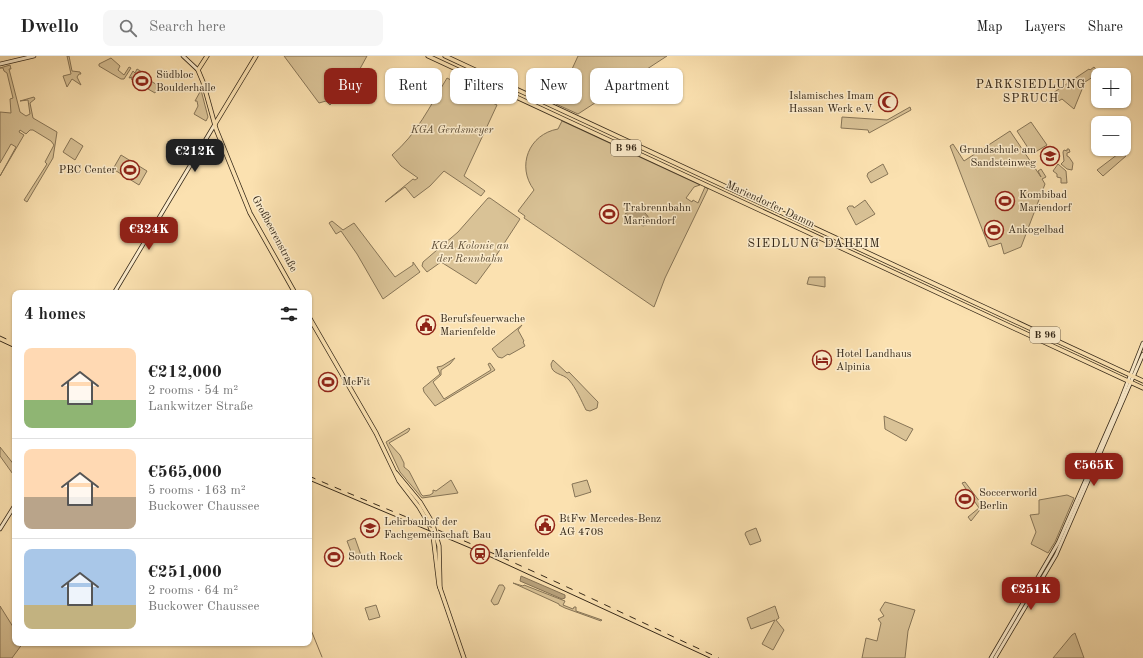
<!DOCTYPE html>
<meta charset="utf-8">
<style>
:root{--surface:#fff;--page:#f6f6f6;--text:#222;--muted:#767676;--line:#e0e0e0;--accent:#8f2418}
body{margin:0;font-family:"Old Standard TT",serif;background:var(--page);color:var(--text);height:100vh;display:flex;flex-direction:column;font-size:15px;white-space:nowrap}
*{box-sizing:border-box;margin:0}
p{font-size:13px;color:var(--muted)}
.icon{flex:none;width:22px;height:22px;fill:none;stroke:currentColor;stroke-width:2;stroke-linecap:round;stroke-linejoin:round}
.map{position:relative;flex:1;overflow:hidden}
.sheet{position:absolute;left:12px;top:234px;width:300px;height:356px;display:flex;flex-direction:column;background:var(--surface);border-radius:8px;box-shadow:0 1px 3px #0004}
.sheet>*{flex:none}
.top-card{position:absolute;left:324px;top:12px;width:380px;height:36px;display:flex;gap:8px}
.controls{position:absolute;left:1091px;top:12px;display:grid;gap:8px}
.controls a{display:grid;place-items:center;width:40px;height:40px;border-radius:8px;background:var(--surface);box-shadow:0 1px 3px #0004;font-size:20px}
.price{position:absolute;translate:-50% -34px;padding:0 9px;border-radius:8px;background:var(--accent);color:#fff;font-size:13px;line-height:26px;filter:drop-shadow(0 1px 2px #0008)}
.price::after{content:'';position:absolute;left:50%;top:24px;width:12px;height:9px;margin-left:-6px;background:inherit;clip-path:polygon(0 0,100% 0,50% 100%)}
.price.active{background:#222;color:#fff}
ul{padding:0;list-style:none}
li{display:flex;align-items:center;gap:12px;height:100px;padding:0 12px}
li+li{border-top:1px solid var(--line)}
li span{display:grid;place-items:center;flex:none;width:112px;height:80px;border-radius:8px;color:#555}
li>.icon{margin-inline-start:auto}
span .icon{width:48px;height:48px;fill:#fffc;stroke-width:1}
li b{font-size:17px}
h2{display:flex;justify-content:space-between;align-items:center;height:48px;padding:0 12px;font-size:17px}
.pill{padding:0 14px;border-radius:8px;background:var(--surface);box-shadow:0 1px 3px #0004;font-size:14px;line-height:36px}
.pill.active{background:var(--accent);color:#fff}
header{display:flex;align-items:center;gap:24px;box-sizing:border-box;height:56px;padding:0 20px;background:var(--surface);border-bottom:1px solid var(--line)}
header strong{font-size:19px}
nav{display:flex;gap:22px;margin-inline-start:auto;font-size:14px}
.search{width:280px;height:36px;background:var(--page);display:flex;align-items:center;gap:10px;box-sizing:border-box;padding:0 14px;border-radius:8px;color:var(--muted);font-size:15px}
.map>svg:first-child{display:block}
</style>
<header>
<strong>Dwello</strong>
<div class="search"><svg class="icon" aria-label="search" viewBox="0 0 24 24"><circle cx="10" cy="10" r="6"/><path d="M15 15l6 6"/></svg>Search here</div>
<nav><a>Map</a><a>Layers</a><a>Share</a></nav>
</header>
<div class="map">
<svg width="1143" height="602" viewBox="0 0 1143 602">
<rect width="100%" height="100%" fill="#fbe1b0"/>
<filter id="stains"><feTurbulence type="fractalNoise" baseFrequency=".005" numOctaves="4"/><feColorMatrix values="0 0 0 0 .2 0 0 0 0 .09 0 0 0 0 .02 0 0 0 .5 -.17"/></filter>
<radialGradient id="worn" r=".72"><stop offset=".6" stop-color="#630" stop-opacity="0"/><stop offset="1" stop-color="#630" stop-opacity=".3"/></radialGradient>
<g fill="#d9c296" stroke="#877557">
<path d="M67,0H69L72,15L80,16L81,18H79L77,21L81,29L72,23L67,31L63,20L71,18Z"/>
<path d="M284,0H367L356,20L330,49L326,45L319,47Z"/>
<path d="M578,0H667L578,58L556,48Z"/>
<path d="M111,2L120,10L118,14L124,19L129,11L131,12L124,23H121L99,10V8Z"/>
<path d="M10,9L11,13H9L20,56L26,60L30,58L28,44L20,45L34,41L35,43L30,47L33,62L57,76L53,102L27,146L24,144L47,108L45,106L54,89L51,85L33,74H30L26,78L20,74L19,76L24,79L0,120L16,91L11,88L0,107V56L11,57L10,43L13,42L7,17L4,15L3,12H0Z"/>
<path d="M1094,11L1099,17L1085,26L1074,53L1062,43L1055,47L1050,39L1089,13L1090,14Z"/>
<path d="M137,13L151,21L149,24L159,30L155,37L134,25L131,23L132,21L129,22L133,15L135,17Z"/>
<path d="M447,22L463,30L462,33L497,49L464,120L485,135L481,140L444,115L430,130L414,142L405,131L385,146L413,123L415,124L418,122L401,110L392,99C417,78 430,50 447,22Z"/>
<path d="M201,34L208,61L206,65L194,58L198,50L197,45H195Z"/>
<path d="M910,51L911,54L869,77L868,74L841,72L842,61L887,64Z"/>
<path d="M562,65L700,129L694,131L686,142L692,146L693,144L698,147L705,131L708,133L665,222L654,251L524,162L525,160L518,155L534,134C516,110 529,78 558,73Z"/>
<path d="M1031,66L1047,89L1032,98L1017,75Z"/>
<path d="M1010,75L1041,121L1038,115L1041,113L1046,121L1042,123L1045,128L1021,191L1004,198L1001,187L989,191L950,90L953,88L964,105Z"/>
<path d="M71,82L83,90L75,104L63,96Z"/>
<path d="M1067,93H1069L1070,96L1067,97V100L1069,101L1073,107L1072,114L1067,113L1061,108L1064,105L1063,96L1064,94L1067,95Z"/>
<path d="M1122,95L1126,100L1103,120L1097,114Z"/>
<path d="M121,99L147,115L139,129L113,113Z"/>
<path d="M883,108L888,118L871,127L867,120L868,117Z"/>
<path d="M1058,108L1066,115L1067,127H1061V122L1057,121V118L1053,115Z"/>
<path d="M488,142H490L520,163L490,209L476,228L441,206L427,216L422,210L423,206L458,176Z"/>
<path d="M865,144L875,158L856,169L847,152L849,150H853L854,152Z"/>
<path d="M332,165L343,174L354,167L395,221L413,209V206L420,216L383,243L357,198L341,175L336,178L329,167Z"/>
<path d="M809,221H825V231L807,228Z"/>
<path d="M522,269L518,274L524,285L523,286L525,290L509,299L508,298L502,302L498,301L492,293Z"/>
<path d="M455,302L450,308L441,314V319L433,326L444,343L491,314L488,308L490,307L495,314L435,350L424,336L423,332L440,318L437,311L442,310Z"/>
<path d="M553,304L567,317L569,316L598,346L597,352L590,355L586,354C581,344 576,332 569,324C563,317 551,319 551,308Z"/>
<path d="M884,360L913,373L906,385L885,373Z"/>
<path d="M409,372L410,373L408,376L389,387L400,399L404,407V411L409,415L421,438L423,440L430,439L433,437V434L436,435L451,424L458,437L422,442L400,416L386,386Z"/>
<path d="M0,391L15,410V421L0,400Z"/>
<path d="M587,424L591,436L575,441L572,428Z"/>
<path d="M965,426L983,450L971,465L968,461L979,452L962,427Z"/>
<path d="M1067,439L1074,442L1055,486L1048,497L1031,488L1036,476L1030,459L1039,458V444Z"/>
<path d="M756,472L761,485L750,489L745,478L746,476Z"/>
<path d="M355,482L361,499L353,501L347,485Z"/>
<path d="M513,527L523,530L524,529L565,545L563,549L573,553L574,551H576V555L602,564L601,565L565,552L559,549V548Z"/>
<path d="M499,529H503L505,532L498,548L494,549L491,545Z"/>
<path d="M885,546L915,554L908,575L905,602H862L866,582L877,585L881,567L878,563L884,560L880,554Z"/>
<path d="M376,549L380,561L369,564L365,552Z"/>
<path d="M0,550L15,574V587H23L12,602H0Z"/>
<path d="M775,550L779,562L776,564L784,574L773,594L762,588L775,564L751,573L747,562Z"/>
<path d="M1075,577L1084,602H1053L1072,579Z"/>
</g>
<g fill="#b8a27c" stroke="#847154">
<path d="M633,153C642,153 649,158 650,167L643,170L633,164H626L625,158Z"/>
<path d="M521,520L565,539V542L562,543L520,525Z"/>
</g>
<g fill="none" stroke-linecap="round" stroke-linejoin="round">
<path stroke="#847154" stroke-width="1" d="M309,569L322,601"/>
<g stroke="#352818" stroke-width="4.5">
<g id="secondary">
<path d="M183,0L198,14"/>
<path d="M0,8L34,0"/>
<path d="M114,237L215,68"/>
<path d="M0,473L15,449"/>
<path d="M991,602L1058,487L1119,348L1143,287"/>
<path d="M995,602L1056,499L1143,298"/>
</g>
</g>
<g stroke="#352818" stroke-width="5">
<g id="primary">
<path d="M207,0L198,14L203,26L216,73L250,157L295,237"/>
<path d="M428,0L1143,332"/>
<path d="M445,0L1143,325"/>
<path d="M215,68L256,0"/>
<path d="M309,261L376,377L399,425L419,451L429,468L433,479L439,529L464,602"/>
<path d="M396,417L420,446L432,466L439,490L440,532"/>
</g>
</g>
<use href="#secondary" stroke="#fceccc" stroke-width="3"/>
<use href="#primary" stroke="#fbe1b0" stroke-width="3.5"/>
<g stroke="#352818" stroke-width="1">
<path d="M0,285L15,292"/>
<path d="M309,424L482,497L710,602"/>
</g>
<g stroke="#352818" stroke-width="1" stroke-dasharray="7 7" stroke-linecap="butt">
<path d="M0,280L15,287"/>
<path d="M309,420C372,448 436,472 499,500C573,533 645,568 719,602"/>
</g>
</g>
<defs>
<g id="stadium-ring" transform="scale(1)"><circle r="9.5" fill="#fceccc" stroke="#8f2418" stroke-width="1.5"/><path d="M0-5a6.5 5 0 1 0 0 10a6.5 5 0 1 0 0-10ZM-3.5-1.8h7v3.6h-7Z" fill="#8f2418"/></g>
<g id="mosque-ring" transform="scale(1)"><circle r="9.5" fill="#fceccc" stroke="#8f2418" stroke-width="1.5"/><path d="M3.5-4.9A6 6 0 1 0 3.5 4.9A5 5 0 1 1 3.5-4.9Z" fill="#8f2418"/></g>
<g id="school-ring" transform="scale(1)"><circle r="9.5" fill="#fceccc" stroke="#8f2418" stroke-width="1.5"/><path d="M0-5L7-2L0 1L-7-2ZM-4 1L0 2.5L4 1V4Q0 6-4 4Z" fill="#8f2418"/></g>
<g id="civic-ring" transform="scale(1)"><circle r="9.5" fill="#fceccc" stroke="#8f2418" stroke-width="1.5"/><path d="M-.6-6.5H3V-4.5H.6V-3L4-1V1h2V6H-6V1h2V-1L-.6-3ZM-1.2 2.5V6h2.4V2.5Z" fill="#8f2418"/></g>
<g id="hotel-ring" transform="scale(1)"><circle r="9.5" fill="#fceccc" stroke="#8f2418" stroke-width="1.5"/><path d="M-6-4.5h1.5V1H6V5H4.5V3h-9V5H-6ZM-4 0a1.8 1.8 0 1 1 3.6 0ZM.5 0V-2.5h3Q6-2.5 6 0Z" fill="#8f2418"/></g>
<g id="university-ring" transform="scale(1)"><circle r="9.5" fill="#fceccc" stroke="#8f2418" stroke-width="1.5"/><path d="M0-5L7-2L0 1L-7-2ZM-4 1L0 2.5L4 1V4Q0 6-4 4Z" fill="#8f2418"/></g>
<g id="station-ring" transform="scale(1)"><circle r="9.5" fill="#fceccc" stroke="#8f2418" stroke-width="1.5"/><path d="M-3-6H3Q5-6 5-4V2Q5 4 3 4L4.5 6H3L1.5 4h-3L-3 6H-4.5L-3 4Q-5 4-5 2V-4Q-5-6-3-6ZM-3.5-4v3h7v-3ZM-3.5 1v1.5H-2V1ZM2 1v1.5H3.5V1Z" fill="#8f2418"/></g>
</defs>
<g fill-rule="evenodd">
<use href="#stadium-ring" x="142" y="25"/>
<use href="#mosque-ring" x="888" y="46"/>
<use href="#school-ring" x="1050" y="100"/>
<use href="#stadium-ring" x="130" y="114"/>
<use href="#stadium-ring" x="1005" y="145"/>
<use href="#stadium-ring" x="609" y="158"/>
<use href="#stadium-ring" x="994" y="174"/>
<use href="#civic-ring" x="426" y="269"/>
<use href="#hotel-ring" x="822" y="304"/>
<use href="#stadium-ring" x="328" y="326"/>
<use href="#stadium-ring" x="965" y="443"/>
<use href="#civic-ring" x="545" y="469"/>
<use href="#university-ring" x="370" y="472"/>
<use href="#station-ring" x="480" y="498"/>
<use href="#stadium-ring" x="334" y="501"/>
</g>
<g text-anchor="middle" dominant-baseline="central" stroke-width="3" stroke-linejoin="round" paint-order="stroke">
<g fill="#fceccc" stroke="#71634e" stroke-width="1">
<rect x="611" y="84" width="30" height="16" rx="3"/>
<rect x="1030" y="271" width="30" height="16" rx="3"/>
</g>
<g font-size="10" font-weight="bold" fill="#352818">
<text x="626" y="92">B 96</text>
<text x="1045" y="279">B 96</text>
</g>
<g font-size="11" fill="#352818" stroke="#fceccc" text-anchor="start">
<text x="156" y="19">Südbloc<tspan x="156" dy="13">Boulderhalle</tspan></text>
<text x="874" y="40" text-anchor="end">Islamisches Imam<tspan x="874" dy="13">Hassan Werk e.V.</tspan></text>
<text x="1036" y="94" text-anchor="end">Grundschule am<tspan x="1036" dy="13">Sandsteinweg</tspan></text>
<text x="116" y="114" text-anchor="end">PBC Center</text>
<text x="1019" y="139">Kombibad<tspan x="1019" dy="13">Mariendorf</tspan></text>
<text x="623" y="152">Trabrennbahn<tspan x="623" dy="13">Mariendorf</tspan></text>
<text x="1008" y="174">Ankogelbad</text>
<text x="440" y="263">Berufsfeuerwache<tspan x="440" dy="13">Marienfelde</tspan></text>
<text x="836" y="298">Hotel Landhaus<tspan x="836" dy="13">Alpinia</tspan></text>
<text x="342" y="326">McFit</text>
<text x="979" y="437">Soccerworld<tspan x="979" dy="13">Berlin</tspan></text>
<text x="559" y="463">BtFw Mercedes-Benz<tspan x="559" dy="13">AG 4708</tspan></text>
<text x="384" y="466">Lehrbauhof der<tspan x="384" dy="13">Fachgemeinschaft Bau</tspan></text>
<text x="494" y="498">Marienfelde</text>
<text x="348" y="501">South Rock</text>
</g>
<g font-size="11" font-style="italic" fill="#5e4e38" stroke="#fceccc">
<text x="452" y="74">KGA Gerdsmeyer</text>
<text x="470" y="190">KGA Kolonie an<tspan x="470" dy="13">der Rennbahn</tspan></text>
</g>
<g font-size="11" fill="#352818" stroke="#fceccc">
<text transform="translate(770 149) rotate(25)">Mariendorfer Damm</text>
<text transform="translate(274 178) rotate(62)">Großbeerenstraße</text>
</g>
<g font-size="12" letter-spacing="1" fill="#352818" stroke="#fceccc">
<text x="1031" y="29">PARKSIEDLUNG<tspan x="1031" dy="14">SPRUCH</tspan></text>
<text x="814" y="188">SIEDLUNG DAHEIM</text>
</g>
</g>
<rect width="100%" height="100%" filter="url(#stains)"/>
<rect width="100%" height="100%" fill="url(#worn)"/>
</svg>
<div class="controls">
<a>+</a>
<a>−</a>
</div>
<b class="price active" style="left:195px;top:117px">€212K</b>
<b class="price" style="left:149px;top:195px">€324K</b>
<b class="price" style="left:1094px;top:431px">€565K</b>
<b class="price" style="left:1031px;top:555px">€251K</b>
<div class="top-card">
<a class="pill active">Buy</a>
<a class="pill">Rent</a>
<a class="pill">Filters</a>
<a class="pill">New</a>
<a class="pill">Apartment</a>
</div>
<section class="sheet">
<h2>4 homes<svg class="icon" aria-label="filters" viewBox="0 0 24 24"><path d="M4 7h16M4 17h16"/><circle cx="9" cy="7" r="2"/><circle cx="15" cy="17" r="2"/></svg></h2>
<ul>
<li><span style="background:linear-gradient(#ffd9b3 65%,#8fb573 0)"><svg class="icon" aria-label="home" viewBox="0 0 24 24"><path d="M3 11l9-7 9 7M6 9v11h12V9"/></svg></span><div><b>€212,000</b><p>2 rooms · 54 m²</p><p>Lankwitzer Straße</p></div></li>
<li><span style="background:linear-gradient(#ffd9b3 60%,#b9a48a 0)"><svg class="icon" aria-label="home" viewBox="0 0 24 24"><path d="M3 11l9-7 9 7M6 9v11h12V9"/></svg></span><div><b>€565,000</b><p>5 rooms · 163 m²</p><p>Buckower Chaussee</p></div></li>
<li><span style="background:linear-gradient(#a9c7e8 70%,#c2b280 0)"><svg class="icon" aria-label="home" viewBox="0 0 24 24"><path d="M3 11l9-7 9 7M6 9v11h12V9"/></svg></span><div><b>€251,000</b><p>2 rooms · 64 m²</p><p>Buckower Chaussee</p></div></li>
</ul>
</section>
</div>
